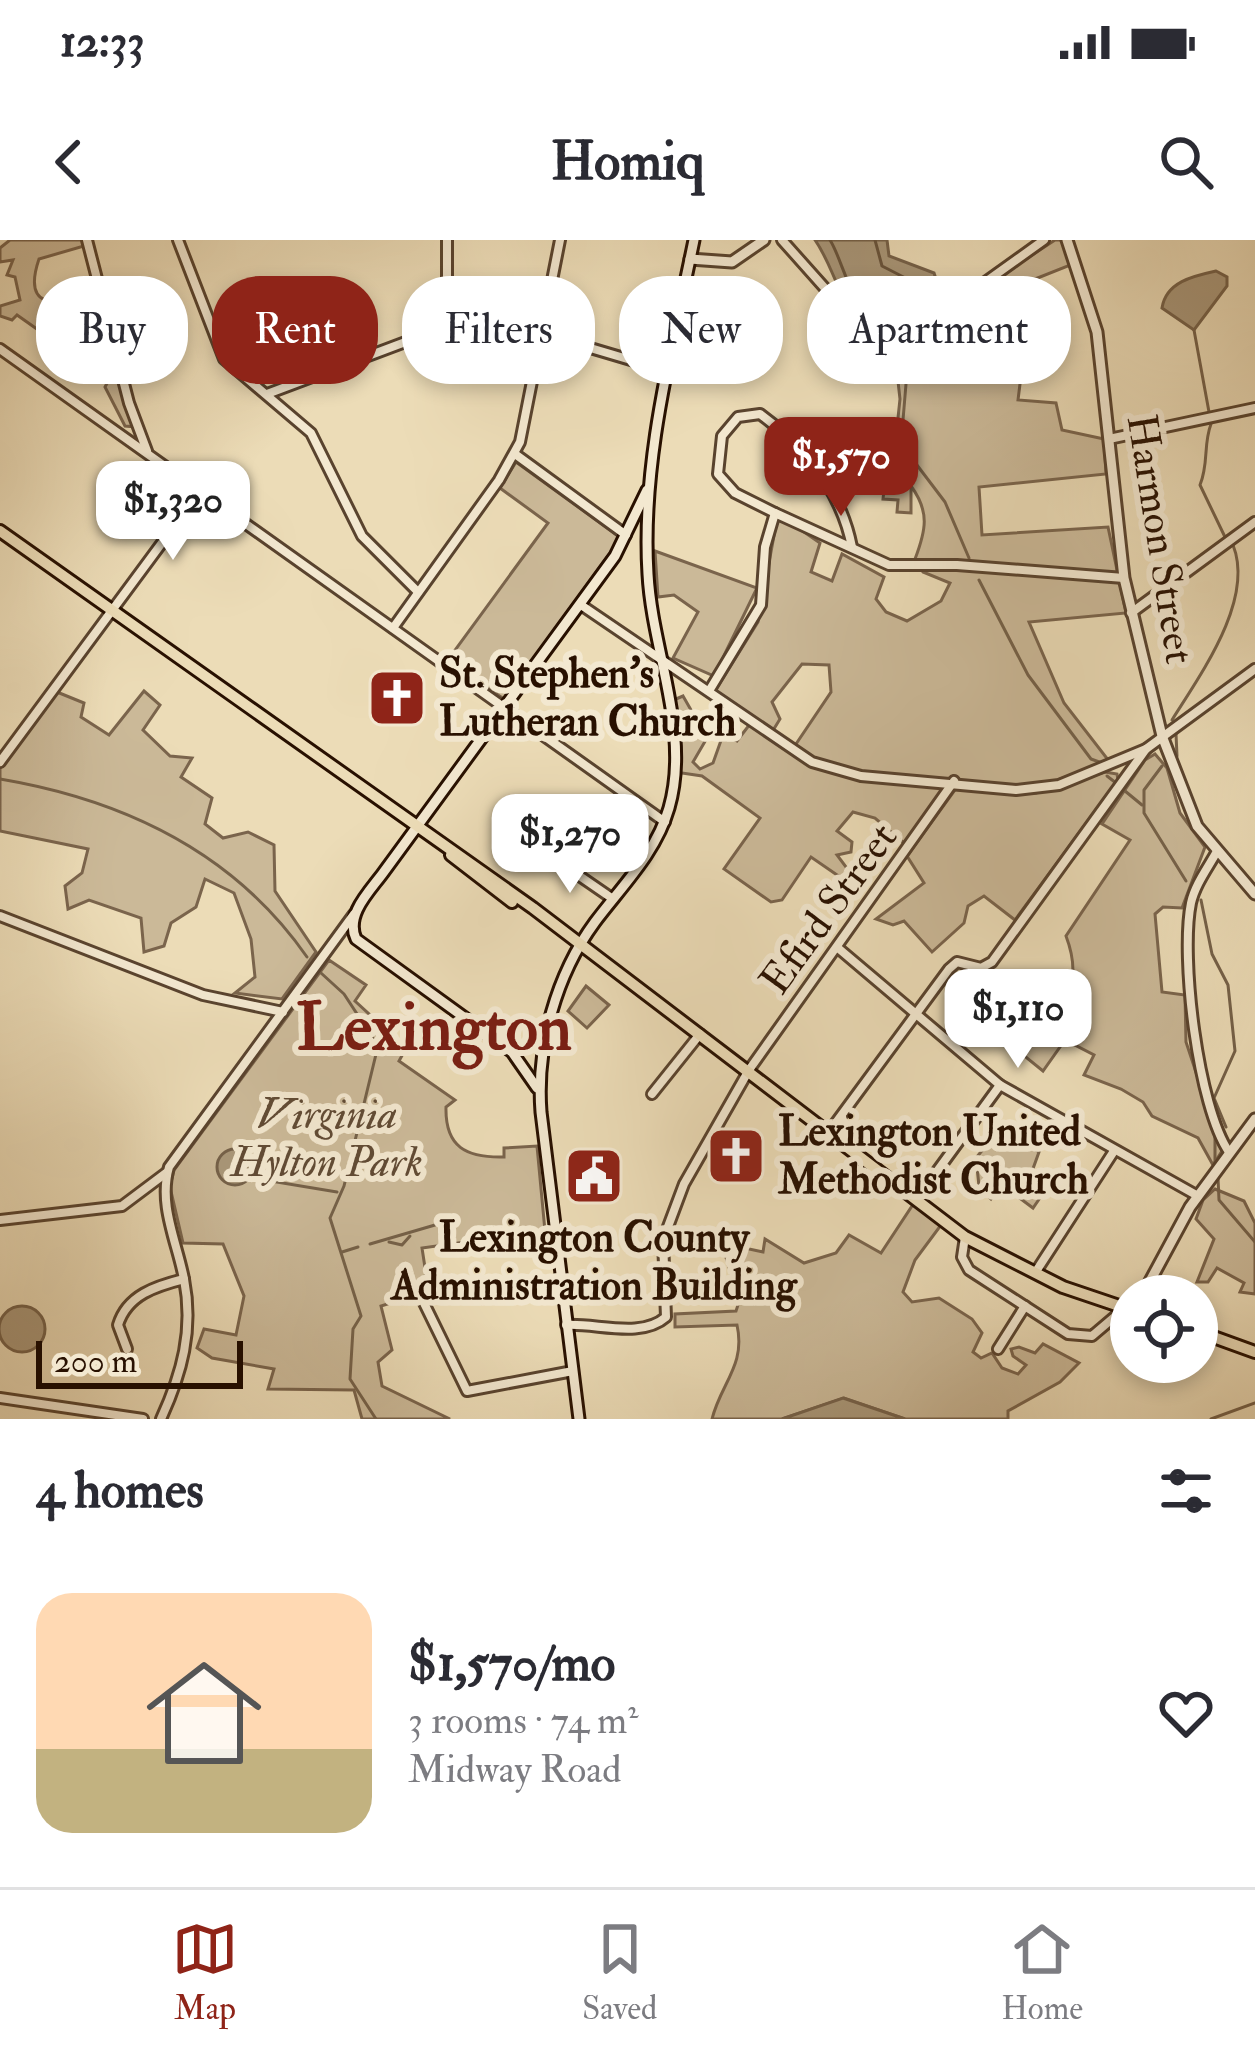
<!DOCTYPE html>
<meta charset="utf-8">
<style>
:root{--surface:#fff;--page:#f7f7f7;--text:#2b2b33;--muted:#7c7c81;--line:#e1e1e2;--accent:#8f2418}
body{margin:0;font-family:"IM FELL Double Pica",serif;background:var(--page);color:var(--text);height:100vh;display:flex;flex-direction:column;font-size:45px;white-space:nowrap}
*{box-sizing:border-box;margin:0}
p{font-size:39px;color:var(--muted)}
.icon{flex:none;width:66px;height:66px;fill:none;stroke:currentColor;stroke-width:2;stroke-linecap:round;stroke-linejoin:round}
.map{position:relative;height:1179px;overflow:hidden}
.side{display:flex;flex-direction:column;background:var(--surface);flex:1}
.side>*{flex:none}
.banner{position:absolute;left:36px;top:36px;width:1185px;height:108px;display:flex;gap:24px}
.controls{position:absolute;left:1110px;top:1035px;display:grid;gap:24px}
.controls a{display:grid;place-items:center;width:108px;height:108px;border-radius:50%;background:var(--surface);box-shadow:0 6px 18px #0003;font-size:60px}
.scale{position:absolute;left:36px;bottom:30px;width:207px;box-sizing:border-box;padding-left:12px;border:6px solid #281000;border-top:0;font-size:33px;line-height:42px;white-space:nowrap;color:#281000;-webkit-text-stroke:9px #f3e8d0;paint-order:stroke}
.price{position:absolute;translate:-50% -102px;padding:0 27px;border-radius:24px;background:#fff;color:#222;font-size:39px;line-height:78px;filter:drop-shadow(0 3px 6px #0008)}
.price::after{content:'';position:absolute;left:50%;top:72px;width:36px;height:27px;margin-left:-18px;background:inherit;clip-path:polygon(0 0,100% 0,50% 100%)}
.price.selected{background:var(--accent);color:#fff}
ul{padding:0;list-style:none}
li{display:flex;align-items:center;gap:36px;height:300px;padding:0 36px}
li span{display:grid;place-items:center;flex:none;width:336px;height:240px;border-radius:36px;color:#555}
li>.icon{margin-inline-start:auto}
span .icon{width:144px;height:144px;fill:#fffc;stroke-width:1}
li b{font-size:51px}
h2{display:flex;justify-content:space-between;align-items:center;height:144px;padding:0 36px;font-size:51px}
.chip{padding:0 42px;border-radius:48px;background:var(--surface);box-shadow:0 6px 18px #0003;font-size:42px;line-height:108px}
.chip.selected{background:var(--accent);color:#fff}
.status{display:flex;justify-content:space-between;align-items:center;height:84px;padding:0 60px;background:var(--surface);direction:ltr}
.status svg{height:33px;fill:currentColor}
header{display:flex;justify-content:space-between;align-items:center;height:156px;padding:0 36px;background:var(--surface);font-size:54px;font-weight:800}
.dock{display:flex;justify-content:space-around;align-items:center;height:168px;border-top:3px solid var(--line);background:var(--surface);font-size:33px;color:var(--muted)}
.dock a{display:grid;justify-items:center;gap:6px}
.dock .selected{color:var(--accent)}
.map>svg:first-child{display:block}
</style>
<div class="status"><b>12:33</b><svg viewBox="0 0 49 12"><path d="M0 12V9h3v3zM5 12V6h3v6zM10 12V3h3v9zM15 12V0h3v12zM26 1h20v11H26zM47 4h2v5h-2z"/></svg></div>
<header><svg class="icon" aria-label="back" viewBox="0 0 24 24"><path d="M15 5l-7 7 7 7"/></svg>Homiq<svg class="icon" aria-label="search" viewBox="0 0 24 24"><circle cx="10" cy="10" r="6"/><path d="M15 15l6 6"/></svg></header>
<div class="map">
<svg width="1255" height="1179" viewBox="0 0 1255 1179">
<rect width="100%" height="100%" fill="#ecdcb7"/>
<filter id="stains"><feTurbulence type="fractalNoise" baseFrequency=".00167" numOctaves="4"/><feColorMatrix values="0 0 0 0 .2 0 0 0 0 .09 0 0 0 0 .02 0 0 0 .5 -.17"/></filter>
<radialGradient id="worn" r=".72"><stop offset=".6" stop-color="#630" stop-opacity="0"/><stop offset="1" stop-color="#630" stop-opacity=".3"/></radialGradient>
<g fill="#cbb998" stroke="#7a644c" stroke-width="3">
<path d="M10,0H82L84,6L39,19C19,78 68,61 101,56L137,187L125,186L105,147L112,134L98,122L102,107L91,78L44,94L17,75L12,80L0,76V66L20,60L15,37L7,35L13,20L0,22V8Z"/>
<path d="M1055,0H1063L1073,24L1030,41L1035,70L994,97V127L1021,136L1018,160L1056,163L1062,190L1104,199L1106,234L979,247L982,295L1108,287L1126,373L1029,382L1064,463L1109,521L1044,545L1017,546L862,535L825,526L794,507L831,452L829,425L802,424L772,462L780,479L772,492L715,451L758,382L778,274L820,303L811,332L832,341L842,314L884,337L876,359L886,372L907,381L941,361L950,343L923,332L915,319C926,290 930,272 911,246V273L897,272L898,260L883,259L885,241L908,242L894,216L900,159L893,97L924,86Z"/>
<path d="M516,222L621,298L504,459L447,421L548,283L500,248Z"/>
<path d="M655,311L757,348L714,436L673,418L698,372L674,355L658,357Z"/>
<path d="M52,450L84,463L81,477L109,495L144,451L160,465L143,490L170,516L192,518L181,537L212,558L205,584L223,598L248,592L274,605L275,651L316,712L282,759L235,753L255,737L251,699L234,653L205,639L196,667L171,683L164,706L144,712L141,678L89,660L68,669L65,646L82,633L88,609L0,591V522Z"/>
<path d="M683,456L707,498L693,522L700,529L713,523L724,492L737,501L750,484L835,533L948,545L905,604L875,578L853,572L837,591L852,602L851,612L837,615L855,639L840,637L811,617L782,660L771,662L724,629L760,578L702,536L675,532L669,462Z"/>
<path d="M1155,514L1167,528L1180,573L1205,607L1182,668L1163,667L1155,674L1162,752L1185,755L1186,802L1222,911L1213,925L1198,898L1152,876L1143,862L1121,849L1084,835L1094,815L1065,800L1043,831L1017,810C1055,773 1088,754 1066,696L1130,600L1102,584L1145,520Z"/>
<path d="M1105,532L1117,534L1118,540L1015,680L984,656L968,666L964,683L932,712L904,681L893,685L876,679L924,643L907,616L957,547L1036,553Z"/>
<path d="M329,720L366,745L355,761L393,796L389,802L404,812L399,821L455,860L446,867C445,907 466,918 504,917V908L537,906L545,991L422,1008L426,1034L413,1056L381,1066L392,1110L378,1122L382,1146L450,1179H362L354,1150L268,1149L274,1129L212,1118L197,1108L204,1089L236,1095L244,1056L223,1004L183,1003L170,947L174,930Z"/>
<path d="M586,746L609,765L587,788L568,771Z"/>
<path d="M1001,887L1039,912L1030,937L1044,952L1033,968L1002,945L991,959L979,946L976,918Z"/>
<path d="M1215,949L1244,961L1255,983V1054L1240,1052L1244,1043L1217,1028L1208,1042H1197L1214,999L1196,979L1203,960Z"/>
<path d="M916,960L944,981L915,1020L903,1052L912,1062L939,1058L972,1079L982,1093L973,1112L981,1118L992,1113L1002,1128L1018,1134L1026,1125L1013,1116L1011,1109L1019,1107L1035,1113L1043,1104L1079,1123L1060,1142L1008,1171V1179H905L844,1158L782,1179H712C721,1143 746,1125 737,1085L675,1087V1074L736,1071L739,1062L725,1014L678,1012L679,1000L689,996L763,1012L765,999L804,1023L836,1013L849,995L881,1013Z"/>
</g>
<g fill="#a99779" stroke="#756149" stroke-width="3">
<path d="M815,0H887L889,16L934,33L940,51L891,85C837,81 841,37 815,0Z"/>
<path d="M1216,31L1227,37V46L1194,90L1162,68C1166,42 1193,36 1216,31Z"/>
<circle cx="235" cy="927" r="18"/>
<circle cx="22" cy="1089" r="23"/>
<path d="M843,1158L905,1179H782Z"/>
</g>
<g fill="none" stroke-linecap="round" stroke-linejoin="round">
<path stroke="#68543c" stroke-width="3" d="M830,0C846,26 848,71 885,73L923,47L882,26L875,0"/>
<g stroke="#756149" stroke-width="3">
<path d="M1194,90L1209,172"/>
<path d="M901,101L906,144L901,204L945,262L969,318"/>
<path d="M1211,184C1203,205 1209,223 1200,245L1225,297"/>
<path d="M979,340L1028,435L1091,519L1102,523"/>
<path d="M1172,480C1200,435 1255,360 1233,305"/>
<path d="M1176,494L1177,516"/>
<path d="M1162,526L1144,550V573L1186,641"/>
<path d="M1107,536L1116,543"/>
<path d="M0,539C124,560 234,612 307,717"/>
<path d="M1125,551L1142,565"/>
<path d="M1201,660L1212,714L1228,745L1235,811L1214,858L1226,887"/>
<path d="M321,733L344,754L378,806L344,946L330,978L361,1076L353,1089L350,1139L376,1179"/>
<path d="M1215,923V897"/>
<path d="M246,937L337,952"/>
<path d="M1218,938L1219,960L1255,1002"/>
<path d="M389,1002L402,1005L410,996"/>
<path d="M370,1004L435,985"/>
<path d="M342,1012L358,1007"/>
<path d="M1211,1179L1255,1163"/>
</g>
<g stroke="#59432e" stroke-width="14">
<g id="minor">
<path d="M87,0L129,163L147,211"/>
<path d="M178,0L224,119L311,193L362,296L418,352"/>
<path d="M782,0L855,82L885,97L924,86L1044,0"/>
<path d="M447,74V0"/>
<path d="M543,94L668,131"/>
<path d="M0,109L665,582"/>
<path d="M267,154L416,98L471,59L547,69"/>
<path d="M1109,199L1255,168"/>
<path d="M515,214L626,295"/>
<path d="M775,273L735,253L718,234L722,196L738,177L760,174C805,207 841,251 852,307"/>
<path d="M581,365L812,522L861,536L1016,550L1059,545L1146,509L1255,429"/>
<path d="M1131,373L1255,282"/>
<path d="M393,388L499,240L520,202L560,0"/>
<path d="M709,451L761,365L765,307L775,273L889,325H957L1124,338"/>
<path d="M0,522L201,250"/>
<path d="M1216,613C1207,629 1195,645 1191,663C1180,717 1198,867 1229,912"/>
<path d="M552,617L613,659"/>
<path d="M0,676L203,755L283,772"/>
<path d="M838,708L1000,845L1198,956"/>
<path d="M652,854L700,794"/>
<path d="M829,892L949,729L957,722L981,728L992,722L1146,509"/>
<path d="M916,960L1000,845"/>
<path d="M0,980L122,966L166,933"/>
<path d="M965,997L962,1017L969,1030L1068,1094L1092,1096L1125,1068"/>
<path d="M1035,1033L1114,911"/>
<path d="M422,1059L467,1151L573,1131"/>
<path d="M566,1085C597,1083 641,1099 666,1077L663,1000L684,944L749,830L954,541"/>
<path d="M127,1109L118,1085C127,1055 156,1046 184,1039"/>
<path d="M998,1109L1025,1066"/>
<path d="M0,1158L143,1179"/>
<path d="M161,1179C182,1133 194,1090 184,1039C177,1002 158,965 169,927L354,674"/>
</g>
</g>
<g stroke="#59432e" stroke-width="15">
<g id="tertiary">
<path d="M1067,0L1097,92L1124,338L1162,496L1197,586L1255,654"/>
<path d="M690,19L732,22L764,0"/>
<path d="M1142,1056L1190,967L1255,879"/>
</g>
</g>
<g stroke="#281000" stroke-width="15">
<g id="secondary">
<path d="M537,848L512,812L356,699C345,675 369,652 383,633L615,316L647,250"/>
<path d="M579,1179L541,872C536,807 556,735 595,682C622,646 656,613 669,568C691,492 652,411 648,334C641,223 672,108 694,0"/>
</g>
</g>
<g stroke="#281000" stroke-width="16">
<g id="primary">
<path d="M0,291L533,668L965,997L1063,1047L1131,1070"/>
<path d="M451,615L512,662"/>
<path d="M1197,1091L1255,1112"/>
</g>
</g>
<use href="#minor" stroke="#f3e8d0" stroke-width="8"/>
<use href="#tertiary" stroke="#f3e8d0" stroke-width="9"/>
<use href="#secondary" stroke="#f3e8d0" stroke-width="9"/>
<use href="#primary" stroke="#ecdcb7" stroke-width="10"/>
</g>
<defs>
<g id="church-square" transform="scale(3)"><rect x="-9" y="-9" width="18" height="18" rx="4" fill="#8f2418" stroke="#f3e8d0"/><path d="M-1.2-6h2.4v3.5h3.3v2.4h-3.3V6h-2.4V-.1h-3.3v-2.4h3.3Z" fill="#fff"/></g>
<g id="civic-square" transform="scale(3)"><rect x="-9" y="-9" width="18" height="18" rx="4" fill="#8f2418" stroke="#f3e8d0"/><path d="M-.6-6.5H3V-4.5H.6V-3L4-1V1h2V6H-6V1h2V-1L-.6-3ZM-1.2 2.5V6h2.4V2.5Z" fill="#fff"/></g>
</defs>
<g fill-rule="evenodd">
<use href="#church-square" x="397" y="458"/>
<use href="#church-square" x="736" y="916"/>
<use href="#civic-square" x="594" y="936"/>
</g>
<g text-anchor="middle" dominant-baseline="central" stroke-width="12" stroke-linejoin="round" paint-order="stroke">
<g font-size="42" fill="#281000" stroke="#f3e8d0">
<text transform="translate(1160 299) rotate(81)">Harmon Street</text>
<text transform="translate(829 669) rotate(-54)">Efird Street</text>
</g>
<g font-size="42" font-weight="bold" fill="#281000" stroke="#f3e8d0" text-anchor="start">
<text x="439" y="434">St. Stephen's<tspan x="439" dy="48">Lutheran Church</tspan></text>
<text x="778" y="892">Lexington United<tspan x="778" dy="48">Methodist Church</tspan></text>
<text x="594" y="998" text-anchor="middle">Lexington County<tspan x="594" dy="48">Administration Building</tspan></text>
</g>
<g font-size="42" font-style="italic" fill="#614b35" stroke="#f3e8d0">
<text x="327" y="875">Virginia<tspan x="327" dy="48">Hylton Park</tspan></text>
</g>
<g font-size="66" font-weight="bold" fill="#7a1f14" stroke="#f3e8d0">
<text x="434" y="788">Lexington</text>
</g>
</g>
<rect width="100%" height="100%" filter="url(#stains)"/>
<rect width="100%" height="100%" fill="url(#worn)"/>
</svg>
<div class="controls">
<a><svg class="icon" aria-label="locate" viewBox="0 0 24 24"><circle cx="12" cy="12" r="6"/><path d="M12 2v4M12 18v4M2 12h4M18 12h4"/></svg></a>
</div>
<div class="scale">200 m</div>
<b class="price selected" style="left:841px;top:279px">$1,570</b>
<b class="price" style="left:173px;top:323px">$1,320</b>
<b class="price" style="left:570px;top:656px">$1,270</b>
<b class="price" style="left:1018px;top:831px">$1,110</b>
<div class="banner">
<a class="chip">Buy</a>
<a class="chip selected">Rent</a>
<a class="chip">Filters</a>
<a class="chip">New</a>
<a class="chip">Apartment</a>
</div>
</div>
<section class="side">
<h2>4 homes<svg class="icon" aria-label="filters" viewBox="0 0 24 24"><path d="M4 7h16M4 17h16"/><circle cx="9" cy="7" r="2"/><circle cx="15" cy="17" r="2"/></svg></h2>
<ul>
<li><span style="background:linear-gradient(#ffd9b3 65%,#c2b280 0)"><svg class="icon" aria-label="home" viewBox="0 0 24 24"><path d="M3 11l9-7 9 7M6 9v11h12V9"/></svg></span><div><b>$1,570/mo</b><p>3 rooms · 74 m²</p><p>Midway Road</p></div><svg class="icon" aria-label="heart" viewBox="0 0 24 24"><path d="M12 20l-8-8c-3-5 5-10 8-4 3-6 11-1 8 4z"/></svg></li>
</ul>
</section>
<nav class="dock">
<a class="selected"><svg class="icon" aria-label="map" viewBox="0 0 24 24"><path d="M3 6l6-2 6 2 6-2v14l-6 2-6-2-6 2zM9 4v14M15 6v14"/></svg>Map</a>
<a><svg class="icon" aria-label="saved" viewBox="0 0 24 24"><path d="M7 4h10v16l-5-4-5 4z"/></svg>Saved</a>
<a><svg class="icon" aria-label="home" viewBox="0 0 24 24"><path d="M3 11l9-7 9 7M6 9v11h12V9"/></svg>Home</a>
</nav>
